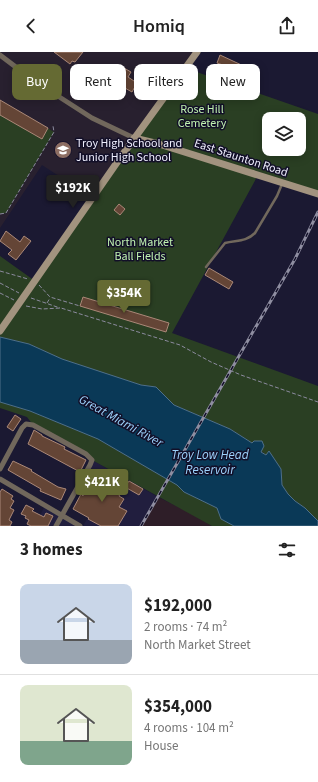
<!DOCTYPE html>
<meta charset="utf-8">
<style>
:root{--surface:#fff;--page:#f6f6f6;--text:#222;--muted:#767676;--line:#e0e0e0;--accent:#656a33}
body{margin:0;font-family:"Source Sans 3",sans-serif;background:var(--page);color:var(--text);height:100vh;display:flex;flex-direction:column;font-size:15px;white-space:nowrap}
*{box-sizing:border-box;margin:0}
p{font-size:13px;color:var(--muted)}
.icon{flex:none;width:22px;height:22px;fill:none;stroke:currentColor;stroke-width:2;stroke-linecap:round;stroke-linejoin:round}
.map{position:relative;height:474px;overflow:hidden}
.sheet{display:flex;flex-direction:column;background:var(--surface);flex:1}
.sheet>*{flex:none}
.hud{position:absolute;left:12px;top:12px;width:294px;height:36px;display:flex;gap:8px}
.fabs{position:absolute;left:262px;top:60px;display:grid;gap:8px}
.fabs a{display:grid;place-items:center;width:44px;height:44px;border-radius:8px;background:var(--surface);box-shadow:0 2px 10px #0003;font-size:20px}
.price{position:absolute;translate:-50% -34px;padding:0 9px;border-radius:4px;background:var(--accent);color:#fff;font-size:13px;line-height:26px;filter:drop-shadow(0 1px 2px #0008)}
.price::after{content:'';position:absolute;left:50%;top:24px;width:12px;height:9px;margin-left:-6px;background:inherit;clip-path:polygon(0 0,100% 0,50% 100%)}
.price.selected{background:#222;color:#fff}
ul{padding:0;list-style:none}
li{display:flex;align-items:center;gap:12px;height:100px;padding:0 20px}
li+li{border-top:1px solid var(--line)}
li span{display:grid;place-items:center;flex:none;width:112px;height:80px;border-radius:8px;color:#555}
li>.icon{margin-inline-start:auto}
span .icon{width:48px;height:48px;fill:#fffc;stroke-width:1}
li b{font-size:17px}
h2{display:flex;justify-content:space-between;align-items:center;height:48px;padding:0 20px;font-size:17px}
.pill{padding:0 14px;border-radius:8px;background:var(--surface);box-shadow:0 2px 10px #0003;font-size:14px;line-height:36px}
.pill.selected{background:var(--accent);color:#fff}
header{display:flex;justify-content:space-between;align-items:center;height:52px;padding:0 20px;background:var(--surface);font-size:18px;font-weight:600}
.map>svg:first-child{display:block}
</style>
<header><svg class="icon" aria-label="back" viewBox="0 0 24 24"><path d="M15 5l-7 7 7 7"/></svg>Homiq<svg class="icon" aria-label="share" viewBox="0 0 24 24"><path d="M12 15V3M7 8l5-5 5 5M5 13v7h14v-7"/></svg></header>
<div class="map">
<svg width="318" height="474" viewBox="0 0 318 474">
<rect width="100%" height="100%" fill="#1b1932"/>
<g fill="#211e3e">
<path d="M92,408L158,445L141,474H83L104,438L83,426Z"/>
<path d="M45,454L80,474H34Z"/>
</g>
<path fill="#2e1e28" d="M158,445L190,461L212,474H141Z"/>
<path fill="#28202f" d="M0,0H197L93,146L42,113L0,176Z"/>
<g fill="#2a3f23" fill-rule="evenodd">
<path d="M185,16L318,62V142L258,123L172,281L318,334V469L305,456L295,449L288,442L282,433L281,417L269,400L266,403L252,391L230,377L174,353L156,335L141,333L61,307L29,292L0,285V204L35,229ZM269,67H299V97H269Z"/>
<path d="M0,48L54,80L6,161L0,162Z"/>
<path d="M0,350L30,359L98,387L177,433L184,440L217,456L221,467L234,474H212L92,408L33,373L27,365L0,356Z"/>
</g>
<path fill="#0a3957" stroke="#4f7089" d="M0,285L29,292L62,307L141,333L156,335L174,353L230,377L252,391L254,389H262L264,394L261,400L266,403L269,399L281,417L282,433L288,442L295,449L305,456L318,469V474H234L221,467L217,456L184,440L177,433L98,387L30,359L0,350Z"/>
<g fill="#644536" stroke="#aa8878">
<path d="M54,0H83L75,10L72,9L70,12Z"/>
<path d="M220,3L248,16L242,27L221,16L223,13L217,11Z"/>
<path d="M124,16L131,20L128,25L137,31L132,40L116,31Z"/>
<path d="M0,48L48,76L42,87L0,63Z"/>
<path d="M119,152L125,157L120,163L114,158Z"/>
<path d="M6,179L20,190L24,184L31,189L16,208L8,202L12,198L0,189Z"/>
<path d="M209,216L233,230L229,237L205,223Z"/>
<path d="M83,245L169,271L166,280L80,254Z"/>
<path d="M15,363L21,367L13,379L7,375Z"/>
<path d="M34,378L42,383V384L65,395L64,397L86,408L80,420L28,392Z"/>
<path d="M13,409L32,418L31,419L58,435L66,437L61,448L40,439L41,437L8,418Z"/>
<path d="M96,421L123,437L119,444L124,447L119,455L127,459L118,474H101L88,467L89,466L73,457L81,442L83,444L89,430L90,431Z"/>
<path d="M129,429L143,437L139,443L125,435Z"/>
<path d="M2,437L13,444L11,447L14,449L10,456L14,458L9,468L12,470L10,474H0V440Z"/>
<path d="M26,453L34,457L32,459L44,465L46,461L53,464L48,474H31L27,472L29,468L25,466L26,464L21,462Z"/>
</g>
<g fill="none" stroke-linecap="round" stroke-linejoin="round">
<g stroke="#8c8b9f" stroke-width="1" stroke-dasharray="4 2" stroke-linecap="butt">
<path d="M0,162L6,161L54,80L53,74"/>
<path d="M0,219L28,227"/>
<path d="M0,231L19,241"/>
<path d="M39,233L50,245L80,254"/>
<path d="M0,241L14,248"/>
<path d="M31,246L60,256"/>
<path d="M47,251L50,246"/>
<path d="M26,254L42,257L61,256L180,293L211,310L241,323L318,350"/>
</g>
<path stroke="#71685c" stroke-width="2.5" d="M206,215L225,191C237,188 246,190 255,181L277,144L282,132"/>
<g stroke="#71685c" stroke-width="5">
<path d="M0,3L33,28L92,66L134,86"/>
<path d="M0,417L22,376L26,372L33,373L86,402L92,408L90,413L56,474"/>
<path d="M0,427L80,474"/>
</g>
<g stroke="#a2937f" stroke-width="7">
<path d="M134,86L159,92L318,142"/>
<path d="M0,279L118,109L197,0"/>
</g>
<g stroke="#8f8ea1" stroke-width="3">
<path id="rail" d="M141,474L295,207L318,160"/>
</g>
<use href="#rail" stroke="#120f28" stroke-width="1.5" stroke-dasharray="4.5" stroke-linecap="butt"/>
</g>
<defs>
<g id="school-disc" transform="scale(0.9)"><circle r="9.5" fill="#8d6e63" stroke="#120f28"/><path d="M0-5L7-2L0 1L-7-2ZM-4 1L0 2.5L4 1V4Q0 6-4 4Z" fill="#fff"/></g>
</defs>
<g fill-rule="evenodd">
<use href="#school-disc" x="63" y="98"/>
</g>
<g text-anchor="middle" dominant-baseline="central" stroke-width="3" stroke-linejoin="round" paint-order="stroke">
<g font-size="12" fill="#c1f3b1" stroke="#120f28">
<text x="202" y="57">Rose Hill<tspan x="202" dy="14">Cemetery</tspan></text>
<text x="140" y="190">North Market<tspan x="140" dy="14">Ball Fields</tspan></text>
</g>
<g font-size="12" fill="#efeffe" stroke="#120f28" text-anchor="start">
<text x="76" y="91">Troy High School and<tspan x="76" dy="14">Junior High School</tspan></text>
</g>
<g font-size="12" fill="#efeffe" stroke="#120f28">
<text transform="translate(241 106) rotate(18)">East Staunton Road</text>
</g>
<g font-size="13" font-style="italic" fill="#9bd0fa" stroke="#120f28">
<text transform="translate(121 369) rotate(29)">Great Miami River</text>
<text x="210" y="403">Troy Low Head<tspan x="210" dy="15">Reservoir</tspan></text>
</g>
</g>
</svg>
<div class="fabs">
<a><svg class="icon" aria-label="layers" viewBox="0 0 24 24"><path d="M12 4l9 5-9 5-9-5zM3 14l9 5 9-5"/></svg></a>
</div>
<b class="price selected" style="left:73px;top:157px">$192K</b>
<b class="price" style="left:124px;top:262px">$354K</b>
<b class="price" style="left:102px;top:451px">$421K</b>
<div class="hud">
<a class="pill selected">Buy</a>
<a class="pill">Rent</a>
<a class="pill">Filters</a>
<a class="pill">New</a>
</div>
</div>
<section class="sheet">
<h2>3 homes<svg class="icon" aria-label="filters" viewBox="0 0 24 24"><path d="M4 7h16M4 17h16"/><circle cx="9" cy="7" r="2"/><circle cx="15" cy="17" r="2"/></svg></h2>
<ul>
<li><span style="background:linear-gradient(#c9d6e8 70%,#9aa5b1 0)"><svg class="icon" aria-label="home" viewBox="0 0 24 24"><path d="M3 11l9-7 9 7M6 9v11h12V9"/></svg></span><div><b>$192,000</b><p>2 rooms · 74 m²</p><p>North Market Street</p></div></li>
<li><span style="background:linear-gradient(#dfe7d0 70%,#7fa58c 0)"><svg class="icon" aria-label="home" viewBox="0 0 24 24"><path d="M3 11l9-7 9 7M6 9v11h12V9"/></svg></span><div><b>$354,000</b><p>4 rooms · 104 m²</p><p>House</p></div></li>
</ul>
</section>
